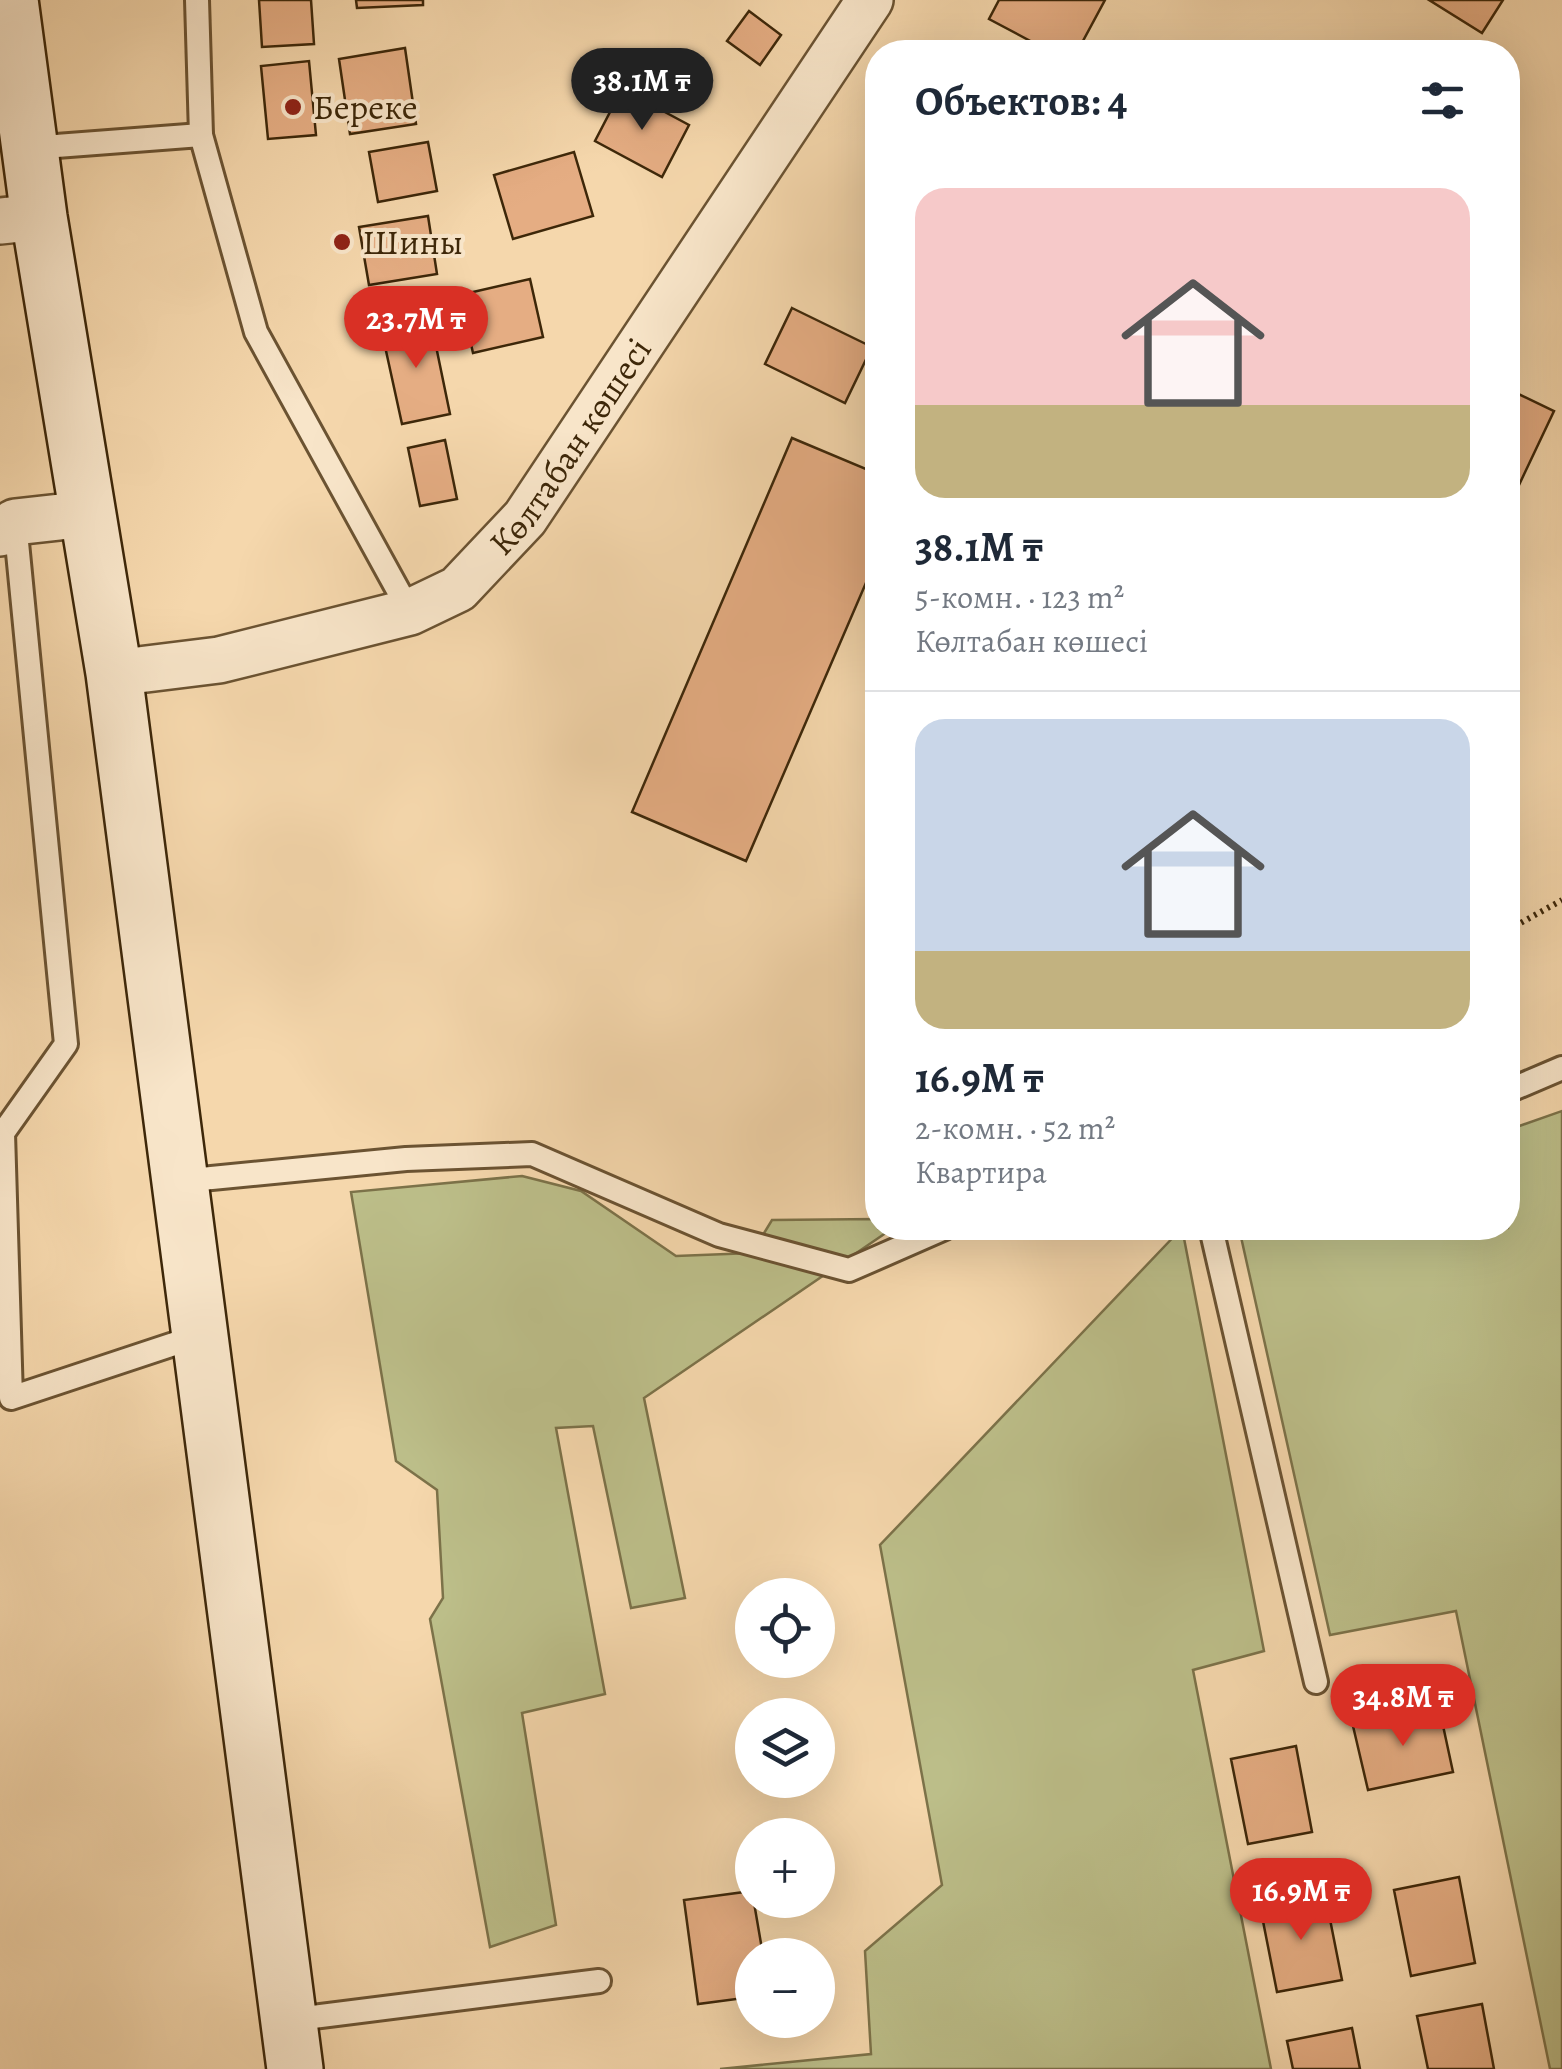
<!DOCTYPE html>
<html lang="ru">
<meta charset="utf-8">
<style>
:root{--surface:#fff;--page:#f6f6f7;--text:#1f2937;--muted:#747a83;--line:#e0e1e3;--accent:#d93025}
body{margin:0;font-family:Alegreya,serif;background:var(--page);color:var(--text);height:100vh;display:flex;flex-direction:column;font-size:38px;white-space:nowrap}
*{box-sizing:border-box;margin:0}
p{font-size:32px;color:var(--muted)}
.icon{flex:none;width:55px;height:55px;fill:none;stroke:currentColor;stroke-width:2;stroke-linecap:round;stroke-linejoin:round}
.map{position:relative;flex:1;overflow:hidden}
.side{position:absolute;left:865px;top:40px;width:655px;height:1200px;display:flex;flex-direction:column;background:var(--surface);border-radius:40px;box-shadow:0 10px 40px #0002}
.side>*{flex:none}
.controls{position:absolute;left:735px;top:1578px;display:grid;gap:20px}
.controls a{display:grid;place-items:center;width:100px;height:100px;border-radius:50%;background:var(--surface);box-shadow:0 10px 40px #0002;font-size:50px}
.price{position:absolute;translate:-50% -85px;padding:0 22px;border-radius:35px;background:var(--accent);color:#fff;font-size:32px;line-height:65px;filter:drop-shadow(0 2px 5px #0008)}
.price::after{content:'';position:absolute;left:50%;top:60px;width:30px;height:22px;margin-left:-15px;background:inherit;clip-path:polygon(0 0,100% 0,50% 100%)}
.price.selected{background:#222;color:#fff}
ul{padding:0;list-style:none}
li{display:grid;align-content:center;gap:20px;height:530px;padding:0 50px}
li+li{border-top:2px solid var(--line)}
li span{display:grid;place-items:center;height:310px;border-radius:30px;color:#555}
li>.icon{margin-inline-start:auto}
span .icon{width:180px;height:180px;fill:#fffc;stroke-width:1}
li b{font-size:42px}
h2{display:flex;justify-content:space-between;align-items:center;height:120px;padding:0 50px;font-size:42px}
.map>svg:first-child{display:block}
</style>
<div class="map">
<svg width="1562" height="2069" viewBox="0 0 1562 2069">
<rect width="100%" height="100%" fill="#f5d7ac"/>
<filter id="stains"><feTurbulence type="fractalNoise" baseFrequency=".002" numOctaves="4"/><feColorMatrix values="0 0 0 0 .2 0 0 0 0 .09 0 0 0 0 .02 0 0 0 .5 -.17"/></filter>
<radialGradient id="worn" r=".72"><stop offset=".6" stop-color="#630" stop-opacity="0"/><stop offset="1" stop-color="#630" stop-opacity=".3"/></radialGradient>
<g fill="#bcbe89" stroke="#7c7249" stroke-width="2.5">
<path d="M1562,1111V2069H1550L1456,1611L1330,1635L1239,1228H1508V1130Z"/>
<path d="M522,1176L581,1191L676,1256L752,1253L772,1220L877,1219L878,1228H893L644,1398L685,1598L631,1608L593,1426L556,1428L605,1694L522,1713L556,1925L490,1947L430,1619L443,1598L437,1490L396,1461L351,1192Z"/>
<path d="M1182,1228L1264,1651L1193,1670L1271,2069H720L871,2054L865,1951L942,1885L880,1545Z"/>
</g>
<g fill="#e5ad83" stroke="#3d2709" stroke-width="2.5">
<path d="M259,0H311L314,44L262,47Z"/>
<path d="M356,0H423V5L357,8Z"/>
<path d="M999,0H1105L1077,52H1051L989,19Z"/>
<path d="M1429,0H1503L1482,33Z"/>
<path d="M749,11L781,35L760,65L727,41Z"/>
<path d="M405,48L416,124L350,134L339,59Z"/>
<path d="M309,61L316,135L268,139L261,66Z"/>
<path d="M622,89L689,125L662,177L595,141Z"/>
<path d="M428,142L437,191L378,202L369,152Z"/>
<path d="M574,152L593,216L513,239L494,175Z"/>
<path d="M428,216L437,274L369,285L359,227Z"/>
<path d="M530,279L543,337L473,353L460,295Z"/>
<path d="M792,308L872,347L845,403L765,364Z"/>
<path d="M430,317L450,414L402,424L381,328Z"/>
<path d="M1508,389L1554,411L1519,485L1508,479Z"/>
<path d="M792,438L878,474V555L746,861L632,812Z"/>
<path d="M445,440L457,499L420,506L408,448Z"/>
<path d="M1439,1707L1453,1772L1368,1790L1353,1726Z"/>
<path d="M1296,1746L1312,1832L1248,1844L1231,1759Z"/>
<path d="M1459,1877L1475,1963L1411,1976L1394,1890Z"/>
<path d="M752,1891L763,1955H752V1997L698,2004L684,1900Z"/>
<path d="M1325,1894L1342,1980L1277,1992L1260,1906Z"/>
<path d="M1482,2004L1494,2069H1428L1417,2016Z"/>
<path d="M1352,2028L1360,2069H1293L1287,2041Z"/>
</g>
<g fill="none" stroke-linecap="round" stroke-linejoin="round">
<g stroke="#6b5332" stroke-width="28">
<g id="lane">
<path d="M197,0L201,135"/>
<path d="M30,148L201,135L256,332L410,612"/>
<path d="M15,522L66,1044L3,1133L11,1398L201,1335"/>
<path d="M1508,1091L1562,1068"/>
<path d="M181,1181L406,1159L532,1154L719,1235L849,1270L945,1228"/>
<path d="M1211,1228L1316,1682"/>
<path d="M289,2020L599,1981"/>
</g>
</g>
<g stroke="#6b5332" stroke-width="50">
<g id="street">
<path d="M0,221L39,217"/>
<path d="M0,533L15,522L87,514"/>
<path id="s1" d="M114,673L219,660L410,612L458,589L525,518L870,0"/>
</g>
</g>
<g stroke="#3d2709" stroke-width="60">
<path id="secondary" d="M10,0L39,217L114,673L295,2069"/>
</g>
<path stroke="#3d2709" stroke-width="6" stroke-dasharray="2.5 5" stroke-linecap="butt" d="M1508,930L1562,900"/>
<use href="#lane" stroke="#f8e5c9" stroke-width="22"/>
<use href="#street" stroke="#f8e5c9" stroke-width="45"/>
<use href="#secondary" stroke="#f8e5c9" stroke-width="55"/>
</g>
<g fill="#8f2418" stroke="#f8e5c9" stroke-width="4">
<circle cx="293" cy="107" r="10"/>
<circle cx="342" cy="242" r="10"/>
</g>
<g text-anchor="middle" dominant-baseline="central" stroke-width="8" stroke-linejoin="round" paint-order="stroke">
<g font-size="35" fill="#3d2709" stroke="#f8e5c9" text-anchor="start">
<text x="313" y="107">Береке</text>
<text x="362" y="242">Шины</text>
</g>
<g font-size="35" fill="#3d2709" stroke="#f8e5c9">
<text stroke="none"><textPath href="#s1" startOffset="538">Көлтабан көшесі</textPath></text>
</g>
</g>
<rect width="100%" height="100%" filter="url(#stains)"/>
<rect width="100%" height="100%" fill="url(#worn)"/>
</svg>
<div class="controls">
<a><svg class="icon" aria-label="locate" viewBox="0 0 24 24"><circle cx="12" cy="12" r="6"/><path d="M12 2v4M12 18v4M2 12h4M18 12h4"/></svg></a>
<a><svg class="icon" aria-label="layers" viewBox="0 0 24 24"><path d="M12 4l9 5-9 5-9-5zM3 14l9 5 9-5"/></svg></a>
<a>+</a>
<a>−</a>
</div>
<b class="price selected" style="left:642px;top:133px">38.1M ₸</b>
<b class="price" style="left:416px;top:371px">23.7M ₸</b>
<b class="price" style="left:1403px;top:1749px">34.8M ₸</b>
<b class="price" style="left:1301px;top:1943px">16.9M ₸</b>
<section class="side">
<h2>Объектов: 4<svg class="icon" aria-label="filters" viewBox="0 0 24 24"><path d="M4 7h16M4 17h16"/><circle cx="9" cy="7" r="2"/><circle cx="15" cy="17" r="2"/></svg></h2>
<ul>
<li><span style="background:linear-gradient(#f6c9c9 70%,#c2b280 0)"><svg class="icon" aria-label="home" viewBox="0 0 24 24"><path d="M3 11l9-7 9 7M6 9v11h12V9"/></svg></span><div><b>38.1M ₸</b><p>5-комн. · 123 m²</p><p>Көлтабан көшесі</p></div></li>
<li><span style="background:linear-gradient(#c9d6e8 75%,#c2b280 0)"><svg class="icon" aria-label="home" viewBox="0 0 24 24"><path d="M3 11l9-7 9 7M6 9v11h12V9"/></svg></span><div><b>16.9M ₸</b><p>2-комн. · 52 m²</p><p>Квартира</p></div></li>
</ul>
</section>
</div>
